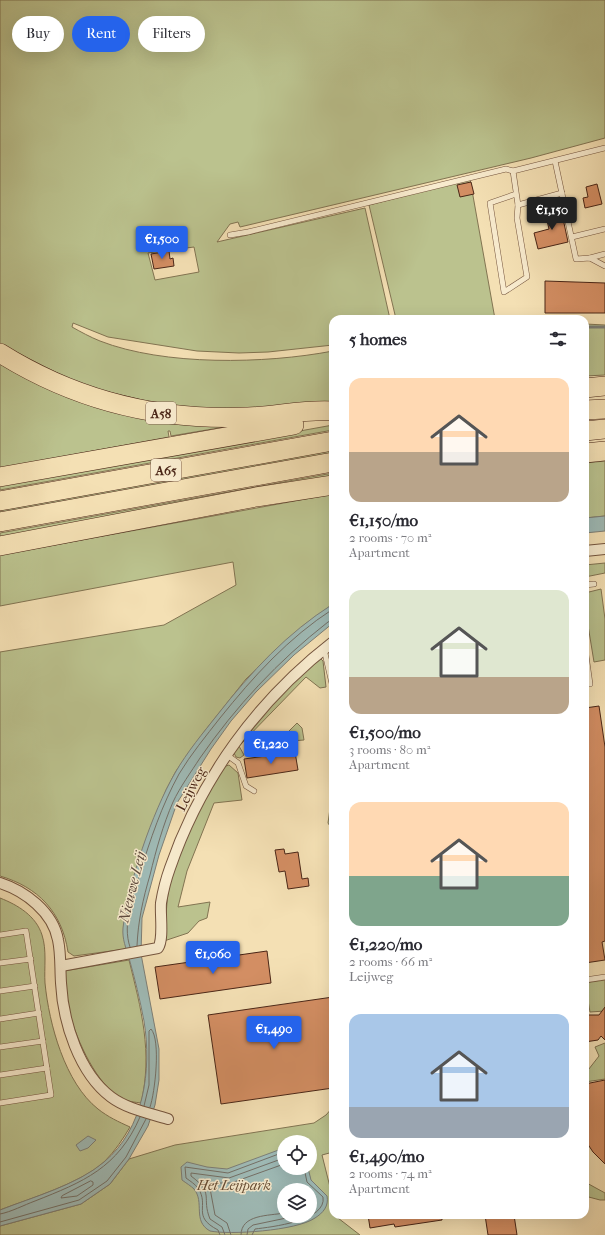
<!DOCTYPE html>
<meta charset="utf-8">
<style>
:root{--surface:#fff;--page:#f7f7f7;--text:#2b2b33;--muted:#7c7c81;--accent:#2563eb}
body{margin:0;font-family:"IM FELL French Canon",serif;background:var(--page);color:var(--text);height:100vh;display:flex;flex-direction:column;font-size:15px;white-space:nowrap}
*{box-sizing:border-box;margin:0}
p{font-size:13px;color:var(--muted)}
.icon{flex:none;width:22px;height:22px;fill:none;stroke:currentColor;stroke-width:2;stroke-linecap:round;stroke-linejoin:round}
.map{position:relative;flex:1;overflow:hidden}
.side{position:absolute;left:329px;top:315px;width:260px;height:904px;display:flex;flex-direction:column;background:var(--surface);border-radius:12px;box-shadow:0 4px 16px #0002}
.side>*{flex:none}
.banner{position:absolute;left:12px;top:16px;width:257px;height:36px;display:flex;gap:8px}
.buttons{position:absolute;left:277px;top:1135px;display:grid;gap:8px}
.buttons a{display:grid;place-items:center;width:40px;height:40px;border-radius:50%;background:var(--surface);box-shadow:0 4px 16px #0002;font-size:20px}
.price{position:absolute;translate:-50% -34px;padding:0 9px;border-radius:4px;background:var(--accent);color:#fff;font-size:13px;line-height:26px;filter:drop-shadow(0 1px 2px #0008)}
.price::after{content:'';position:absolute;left:50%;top:24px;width:12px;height:9px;margin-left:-6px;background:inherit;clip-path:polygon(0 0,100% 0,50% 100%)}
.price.current{background:#222;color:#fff}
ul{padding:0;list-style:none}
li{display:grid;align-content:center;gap:8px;height:212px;padding:0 20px}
li span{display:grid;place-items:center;height:124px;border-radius:12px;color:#555}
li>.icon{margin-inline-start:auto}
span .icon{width:72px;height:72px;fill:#fffc;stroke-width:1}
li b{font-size:17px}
h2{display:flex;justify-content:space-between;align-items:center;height:48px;padding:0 20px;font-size:17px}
.pill{padding:0 14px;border-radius:18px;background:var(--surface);box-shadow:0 4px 16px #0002;font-size:14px;line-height:36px}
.pill.current{background:var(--accent);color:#fff}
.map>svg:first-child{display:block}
</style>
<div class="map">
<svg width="605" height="1235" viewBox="0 0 605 1235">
<rect width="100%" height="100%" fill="#f4e0b4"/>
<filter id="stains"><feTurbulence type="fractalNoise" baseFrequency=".005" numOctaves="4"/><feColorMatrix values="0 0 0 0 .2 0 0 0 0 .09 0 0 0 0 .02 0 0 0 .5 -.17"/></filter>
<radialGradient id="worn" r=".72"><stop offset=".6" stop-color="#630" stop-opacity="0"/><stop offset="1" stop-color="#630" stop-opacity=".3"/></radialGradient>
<g fill="#bbc28e" stroke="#827452" fill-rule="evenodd">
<path d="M0,0H605V138L531,158L240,227L238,222L230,224L217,242L365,208L390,319H333V345L268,352L239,353L197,351L108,337L73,323L72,327C81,332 90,337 100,341C164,366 265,364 333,351V404L282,408L180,409L83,386L0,344ZM194,247L199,272L155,280L148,253Z"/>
<path d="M470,179L495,319H396L369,205Z"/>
<path d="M585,324L605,325V375L585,376Z"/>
<path d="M0,357L36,378L248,423L171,436L170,431H168L169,437L0,468Z"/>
<path d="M333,425V430L0,490V485Z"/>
<path d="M333,449V455L0,515V508Z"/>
<path d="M605,461V516L585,518V463Z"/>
<path d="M333,473V477L0,538V533Z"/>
<path d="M333,494V604L304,625L246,679L204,732L176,771L166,790L143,848L129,892L126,949L74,956L68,952C62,912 38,887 0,876V652L164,625L236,585L233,562L0,606V555Z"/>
<path d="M605,563V573L585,577V565Z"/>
<path d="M601,589L605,619V660L594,662L585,607V593Z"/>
<path d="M320,658L323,661L326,687L320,688L306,677L239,746L244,755L240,758L236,757L233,751L274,698Z"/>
<path d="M297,723L302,728L304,740L278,742Z"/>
<path d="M229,765L238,773L242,800L214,803L187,871L178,907L210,902L207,918L199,921L188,933L164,941C166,923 166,904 169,886C178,843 202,804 223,767Z"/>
<path d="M333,786V831L328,823Z"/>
<path d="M0,898C18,905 36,916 42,935C47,950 44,968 45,983C49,1024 65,1083 98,1109C108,1117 119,1122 130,1127C123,1139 115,1151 105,1161C84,1182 29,1199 0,1210Z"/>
<path d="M129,960C141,1009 153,1052 141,1103C135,1102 128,1102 123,1099C98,1088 76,1039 70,1014C67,1000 66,985 64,971Z"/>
<path d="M605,980V1011L590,1012L585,983Z"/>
<path d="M605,1043V1079L585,1082V1074L599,1056L595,1047Z"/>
<path d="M333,1107V1152L322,1155L333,1199V1215H337L338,1218L360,1235H0V1226L81,1204L110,1184L129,1159L175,1145L314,1123L326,1115ZM284,1142H310V1168H284ZM284,1190H310V1216H284Z"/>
<path d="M585,1182L605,1193V1200H600L585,1196Z"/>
</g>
<g fill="#9fbbb7" stroke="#7d7f77" fill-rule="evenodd">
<path d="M605,516V531L585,533V518Z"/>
<path d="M333,604V623L294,655L256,692L231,721L211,749L177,803L159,855L142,918L141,954L159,1049V1080L155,1105L148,1126L129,1159L110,1184L81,1204L0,1226V1210C33,1197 77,1185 104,1162C144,1129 152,1070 144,1021C140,1000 135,979 129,958C126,948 122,939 123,928C128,883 152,813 175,773C187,752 203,733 218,714C251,672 287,633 333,604Z"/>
<path d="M88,1136L96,1140L88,1148L80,1151L76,1145Z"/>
<path d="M284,1148V1168H308L311,1180L327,1196C329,1206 323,1213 315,1218C296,1231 229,1235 210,1231C192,1221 205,1202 194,1189C191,1186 186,1183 182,1180L181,1167L187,1162L207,1167L227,1169ZM284,1190H310V1216H284Z"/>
</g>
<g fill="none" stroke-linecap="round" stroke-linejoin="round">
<g stroke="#747067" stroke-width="1">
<path d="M137,946C138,921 143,899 150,875C156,850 163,825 173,802C180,787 191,772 200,758C236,706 278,661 328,622L333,620"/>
<path d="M130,947C122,924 133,895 140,873C150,840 162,805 179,774C191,754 206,736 220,718C253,677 288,638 333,609"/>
<path d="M144,1106L149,1085V1031L151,1029C161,1040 155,1093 150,1107"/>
<path d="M91,1181L93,1182V1185L77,1196L61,1198L62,1196Z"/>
<path d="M0,1214C11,1212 24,1205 35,1201C83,1182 118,1168 140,1117"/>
<path d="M0,1222L79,1200L107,1181L126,1157L146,1119"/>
<path d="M220,1235L218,1230C191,1216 210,1206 198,1188C195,1184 190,1181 186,1178L185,1167L228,1173L284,1152"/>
<path d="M225,1235L222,1227L210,1219C201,1197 215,1194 191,1176V1173L229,1178L284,1158"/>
<path d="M231,1235L227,1223L215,1215L209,1183H231L284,1164"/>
<path d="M241,1235C241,1214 269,1216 284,1213"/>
<path d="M247,1235L248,1229L253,1225L296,1216"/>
<path d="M252,1235L255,1229C271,1227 327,1221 323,1197L307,1182L304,1168"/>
</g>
<path stroke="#7d7f77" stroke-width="3" d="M585,327H605"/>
</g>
<g fill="#d38e63" stroke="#4a2617">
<path d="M471,182L474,194L460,197L457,185Z"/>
<path d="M597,184L602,204L585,208L583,198L588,197L586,187Z"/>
<path d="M561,209L568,242L538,249L534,233L549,229L545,212Z"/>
<path d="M169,251L170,259L173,258L174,266L154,269L151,254Z"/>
<path d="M545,281L605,283V313H545Z"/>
<path d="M599,706L605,747V941L602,942L605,960L585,963V708Z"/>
<path d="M295,752L298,770L247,778L244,759Z"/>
<path d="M284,849L285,854L298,852L302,879L308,878L309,886L288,889L285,871L279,872L275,850Z"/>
<path d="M267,951L271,983L160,999L155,967Z"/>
<path d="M333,997V1088L221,1104L208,1015Z"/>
<path d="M605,1007V1040L601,1036L598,1040L585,1042V1015H599Z"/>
<path d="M605,1080V1164L593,1152L585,1140V1084Z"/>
<path d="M368,1215H442V1220L395,1227L394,1224L370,1228Z"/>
<path d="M485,1215H514L517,1235H488Z"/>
</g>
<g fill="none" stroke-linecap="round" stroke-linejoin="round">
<g stroke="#74543e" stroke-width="6">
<g id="service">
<path d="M555,161L576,259L590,258L605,266"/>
<path d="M516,194L490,203L504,292L527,277L517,218L518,205L513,171L605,148"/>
<path d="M518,205L562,193"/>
<path d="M230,235L248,232L506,169L513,171"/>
<path d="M572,237L605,229"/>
<path d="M590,258L605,254"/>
<path d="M585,585L594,584"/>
<path d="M585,648L590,684H585"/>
<path d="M324,649L333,688"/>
<path d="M227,755L238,763L246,786L254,791"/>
<path d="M0,935L26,931L51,1095L0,1103"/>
<path d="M0,963L31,959"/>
<path d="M585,980L605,977"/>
<path d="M0,991L35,986"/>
<path d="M0,1019L39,1013"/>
<path d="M0,1047L43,1041"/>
<path d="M0,1075L47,1068"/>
</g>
</g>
<g stroke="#74543e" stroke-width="12">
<g id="minor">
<path d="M585,551L605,549"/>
<path d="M0,883C25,891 53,912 58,940C61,954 60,968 61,983C63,1022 79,1073 111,1097C127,1109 149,1113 168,1119"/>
<path d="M61,966L158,948C164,939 160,915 161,903C163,891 166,879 170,868C201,778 258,700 333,642"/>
</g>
</g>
<g stroke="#4a2617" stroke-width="20">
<g id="motorway">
<path d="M0,353C75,400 159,421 248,417C276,416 305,409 333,411"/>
<path d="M585,388L605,386"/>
<path d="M585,410L605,409"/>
<path d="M585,431L605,429"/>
<path d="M585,453L605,451"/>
<path d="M0,477L294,425"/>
<path d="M0,501L333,441"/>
<path d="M0,522L333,462"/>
<path d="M0,546L256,497L333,485"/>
</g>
</g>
<use href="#service" stroke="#f8ebce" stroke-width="5"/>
<use href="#minor" stroke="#f8ebce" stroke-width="10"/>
<use href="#motorway" stroke="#f4e0b4" stroke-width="19"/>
</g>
<g text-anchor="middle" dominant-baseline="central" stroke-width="3" stroke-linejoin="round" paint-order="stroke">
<g fill="#f8ebce" stroke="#7e614e" stroke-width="1">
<rect x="146" y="402" width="30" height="22" rx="3"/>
<rect x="151" y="459" width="30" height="22" rx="3"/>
</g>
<g font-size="13" font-weight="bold" fill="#4a2617">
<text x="161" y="413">A58</text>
<text x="166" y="470">A65</text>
</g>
<g font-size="14" fill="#4a2617" stroke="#f8ebce">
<text transform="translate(191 789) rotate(-62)">Leijweg</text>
</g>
<g font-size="14" font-style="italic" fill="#664d35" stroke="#f8ebce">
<text x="234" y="1185">Het Leijpark</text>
</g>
<g font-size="15" font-style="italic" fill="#5f4b3f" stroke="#f8ebce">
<text transform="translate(132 887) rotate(-76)">Nieuwe Leij</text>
</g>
</g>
<rect width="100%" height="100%" filter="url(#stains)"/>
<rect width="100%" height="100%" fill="url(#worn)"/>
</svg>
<div class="buttons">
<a><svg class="icon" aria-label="locate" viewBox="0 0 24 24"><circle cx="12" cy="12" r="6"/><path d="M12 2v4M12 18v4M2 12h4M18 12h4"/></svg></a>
<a><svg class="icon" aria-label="layers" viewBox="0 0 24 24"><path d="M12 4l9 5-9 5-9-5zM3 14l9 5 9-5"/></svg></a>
</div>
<b class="price current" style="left:552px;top:231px">€1,150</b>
<b class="price" style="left:162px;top:260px">€1,500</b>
<b class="price" style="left:271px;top:765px">€1,220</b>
<b class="price" style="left:213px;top:975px">€1,060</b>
<b class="price" style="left:274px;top:1050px">€1,490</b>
<div class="banner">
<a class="pill">Buy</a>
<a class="pill current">Rent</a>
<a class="pill">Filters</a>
</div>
<section class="side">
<h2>5 homes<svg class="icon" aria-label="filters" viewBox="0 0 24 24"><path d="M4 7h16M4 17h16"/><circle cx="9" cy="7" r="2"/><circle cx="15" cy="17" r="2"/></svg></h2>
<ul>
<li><span style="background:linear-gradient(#ffd9b3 60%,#b9a48a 0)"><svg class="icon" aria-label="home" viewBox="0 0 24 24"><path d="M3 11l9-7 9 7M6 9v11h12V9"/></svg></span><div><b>€1,150/mo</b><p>2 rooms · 70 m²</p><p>Apartment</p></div></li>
<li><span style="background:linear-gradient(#dfe7d0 70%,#b9a48a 0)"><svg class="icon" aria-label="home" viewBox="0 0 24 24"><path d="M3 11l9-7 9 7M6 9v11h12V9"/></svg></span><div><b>€1,500/mo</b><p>3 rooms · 80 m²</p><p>Apartment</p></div></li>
<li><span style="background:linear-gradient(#ffd9b3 60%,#7fa58c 0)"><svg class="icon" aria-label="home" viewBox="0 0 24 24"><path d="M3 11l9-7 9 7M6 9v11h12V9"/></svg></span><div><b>€1,220/mo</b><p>2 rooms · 66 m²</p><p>Leijweg</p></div></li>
<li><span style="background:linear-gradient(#a9c7e8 75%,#9aa5b1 0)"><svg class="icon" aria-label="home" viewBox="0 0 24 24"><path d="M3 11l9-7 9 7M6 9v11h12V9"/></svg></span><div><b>€1,490/mo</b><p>2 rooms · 74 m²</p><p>Apartment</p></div></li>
</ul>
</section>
</div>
